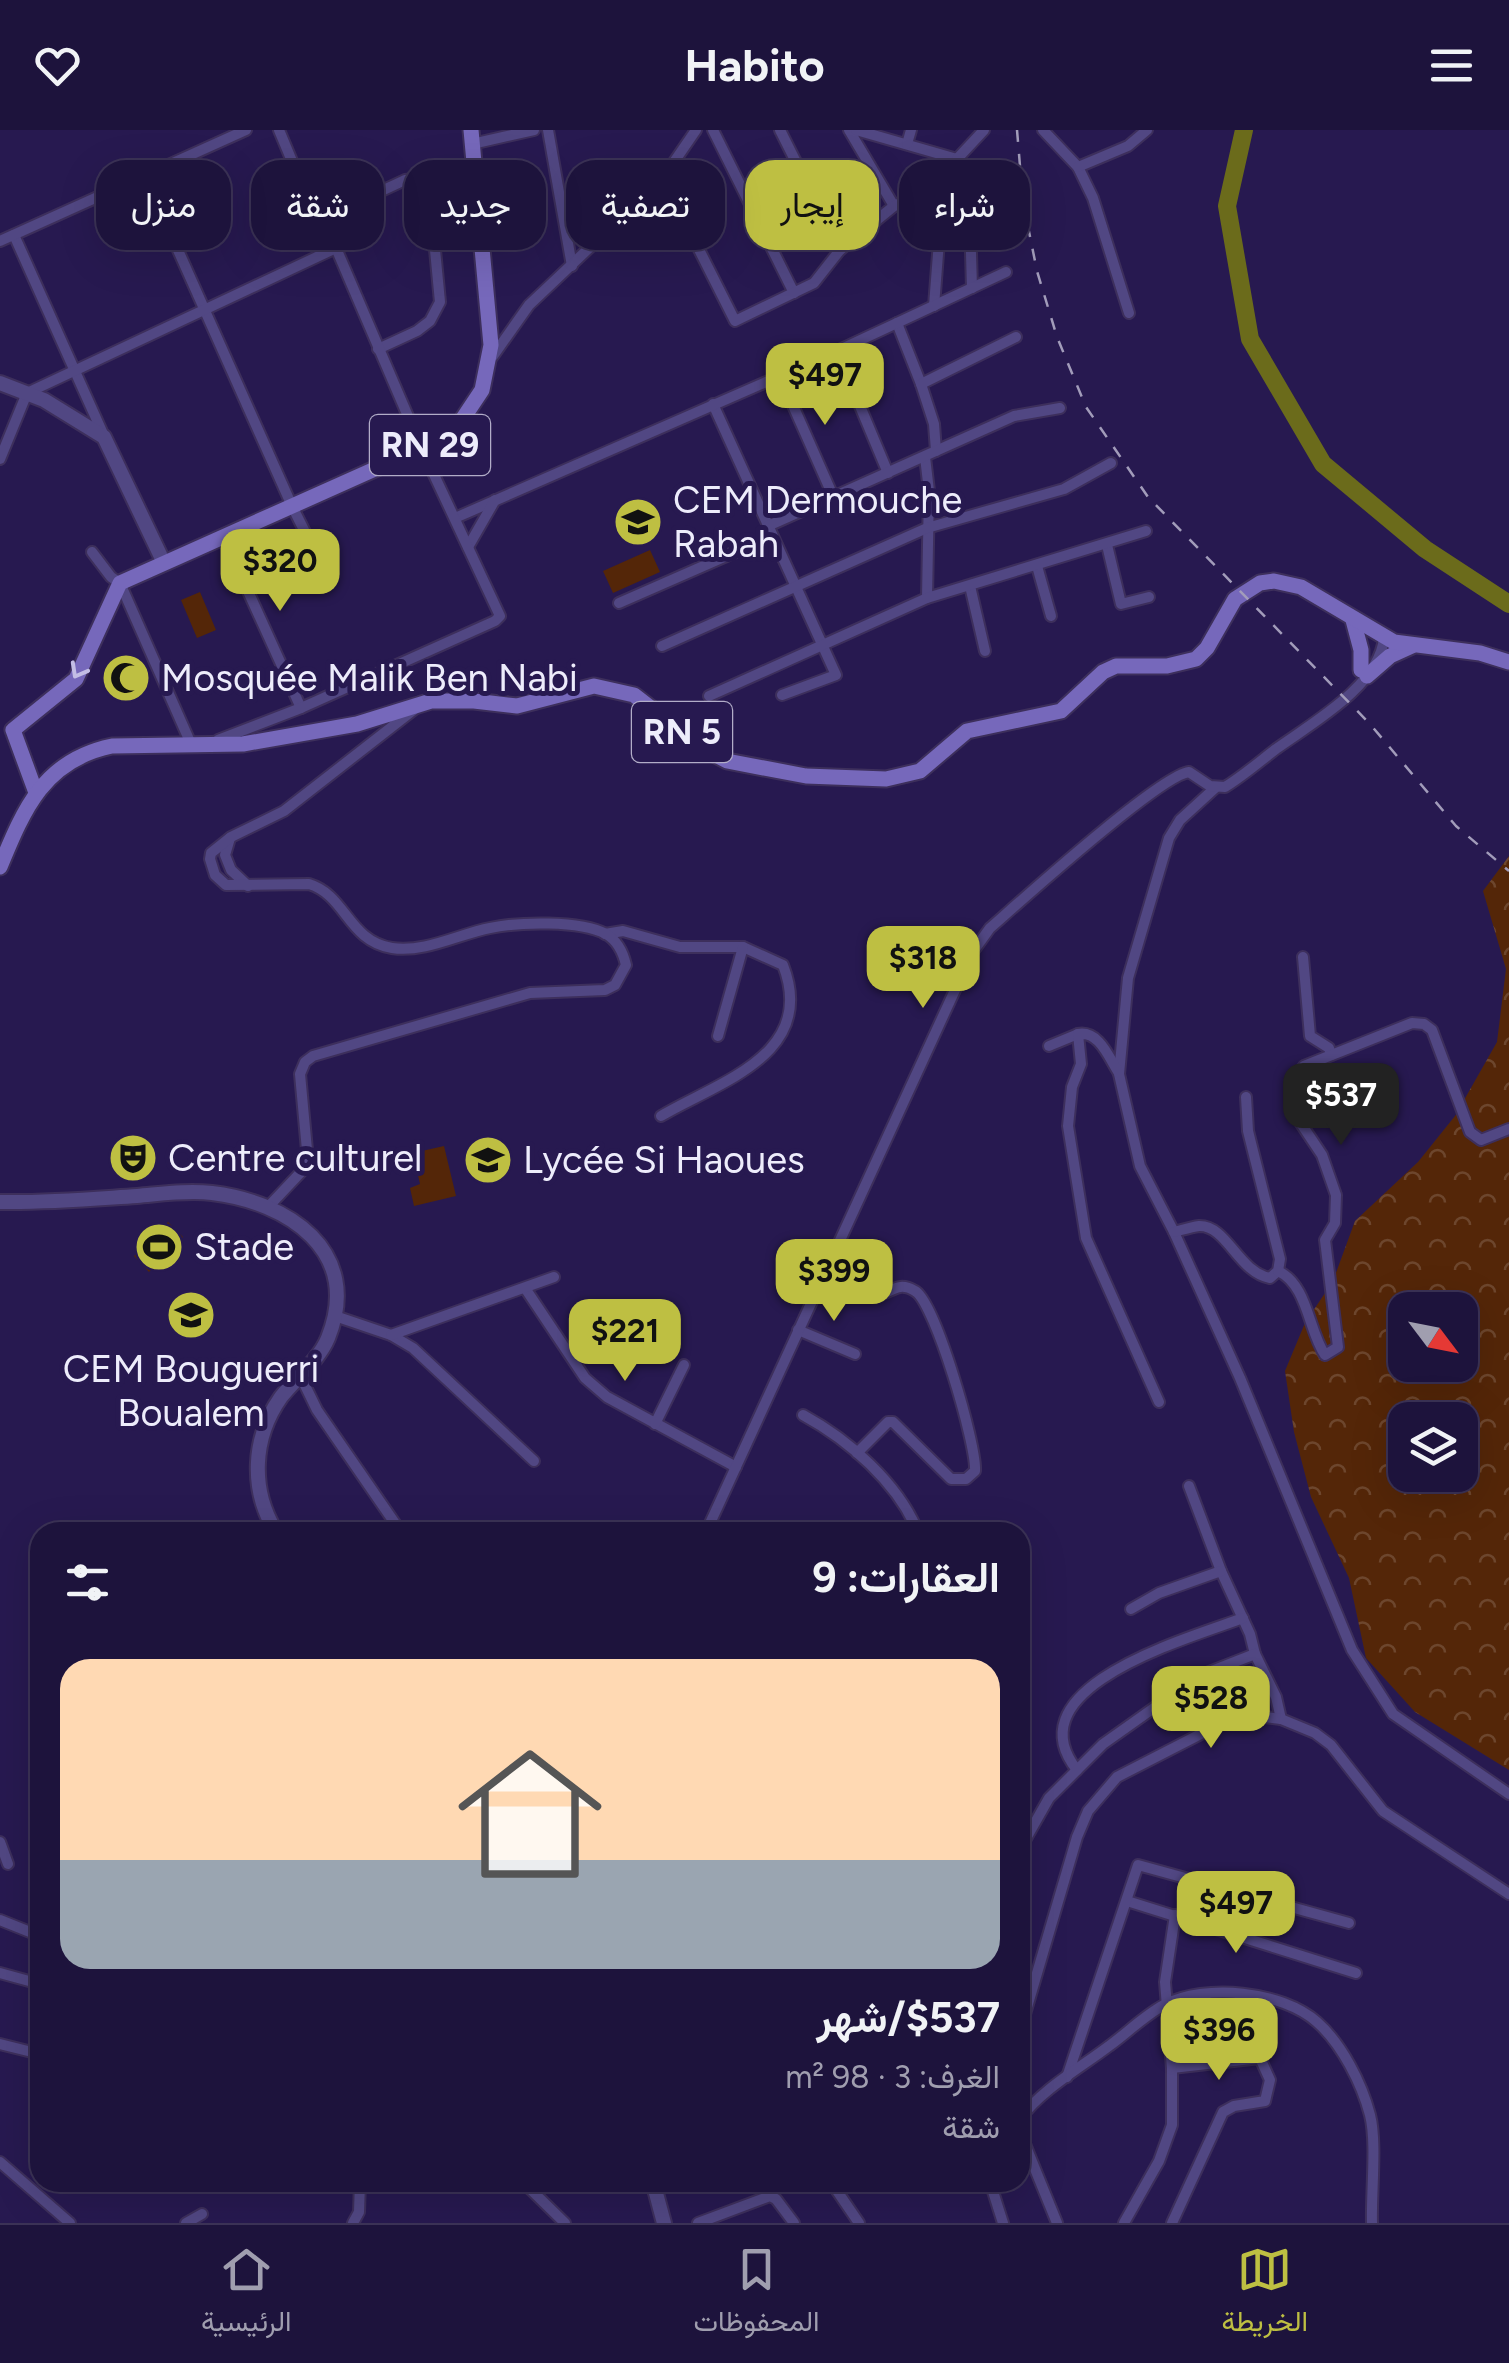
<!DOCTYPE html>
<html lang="ar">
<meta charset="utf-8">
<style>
:root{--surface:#1d133c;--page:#2a2047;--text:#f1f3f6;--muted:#a09eaf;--line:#3b3256;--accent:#bebf42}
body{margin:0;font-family:Figtree,Vazirmatn,sans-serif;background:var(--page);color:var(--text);direction:rtl;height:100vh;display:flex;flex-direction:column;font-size:38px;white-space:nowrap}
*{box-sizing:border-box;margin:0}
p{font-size:32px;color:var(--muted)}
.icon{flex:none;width:55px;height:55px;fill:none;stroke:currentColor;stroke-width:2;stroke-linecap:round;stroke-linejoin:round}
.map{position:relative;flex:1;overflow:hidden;direction:ltr}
.panel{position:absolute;left:30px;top:1392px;width:1000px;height:670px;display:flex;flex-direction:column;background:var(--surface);border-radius:30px;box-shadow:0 10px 40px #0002,0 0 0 2px var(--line);direction:rtl}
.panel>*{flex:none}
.banner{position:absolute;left:30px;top:30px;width:1000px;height:90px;direction:rtl;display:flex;gap:20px}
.needle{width:65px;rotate:122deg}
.controls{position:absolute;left:1388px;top:1162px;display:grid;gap:20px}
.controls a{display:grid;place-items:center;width:90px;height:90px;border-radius:20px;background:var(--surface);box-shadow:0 10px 40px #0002,0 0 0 2px var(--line);font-size:50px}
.price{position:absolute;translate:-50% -85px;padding:0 22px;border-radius:20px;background:var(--accent);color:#111;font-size:32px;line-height:65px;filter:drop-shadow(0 2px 5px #0008)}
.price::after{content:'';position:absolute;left:50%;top:60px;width:30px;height:22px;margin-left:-15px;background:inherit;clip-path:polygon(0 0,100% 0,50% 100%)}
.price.selected{background:#222;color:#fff}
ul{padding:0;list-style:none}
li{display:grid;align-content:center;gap:20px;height:530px;padding:0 30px}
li+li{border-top:2px solid var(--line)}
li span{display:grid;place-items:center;height:310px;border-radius:30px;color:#555}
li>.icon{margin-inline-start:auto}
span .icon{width:180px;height:180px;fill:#fffc;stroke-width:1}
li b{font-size:42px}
h2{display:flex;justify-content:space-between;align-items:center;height:120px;padding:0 30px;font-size:42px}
.tag{padding:0 35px;border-radius:30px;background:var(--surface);box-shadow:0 10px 40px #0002,0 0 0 2px var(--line);font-size:35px;line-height:90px}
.tag.selected{background:var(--accent);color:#111}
header{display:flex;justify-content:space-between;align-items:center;height:130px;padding:0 30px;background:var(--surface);font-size:45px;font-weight:700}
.tabs{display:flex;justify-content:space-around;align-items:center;height:140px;border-top:2px solid var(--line);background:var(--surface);font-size:28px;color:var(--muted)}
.tabs a{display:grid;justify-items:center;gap:5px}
.tabs .selected{color:var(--accent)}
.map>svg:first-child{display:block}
</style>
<header><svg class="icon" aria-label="menu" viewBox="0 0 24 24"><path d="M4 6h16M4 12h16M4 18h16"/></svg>Habito<svg class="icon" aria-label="heart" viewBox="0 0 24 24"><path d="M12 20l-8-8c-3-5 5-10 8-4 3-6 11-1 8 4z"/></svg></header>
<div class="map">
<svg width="1509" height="2093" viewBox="0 0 1509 2093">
<defs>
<pattern id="forest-crowns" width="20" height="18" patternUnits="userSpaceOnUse" patternTransform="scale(2.5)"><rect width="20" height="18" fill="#542608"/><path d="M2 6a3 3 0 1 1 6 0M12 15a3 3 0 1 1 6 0" fill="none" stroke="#6d462d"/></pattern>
</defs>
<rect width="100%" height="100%" fill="#271950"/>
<path fill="url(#forest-crowns)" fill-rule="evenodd" d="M1509,726V1640L1415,1582L1366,1528L1349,1448L1311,1367L1294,1302L1285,1241L1305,1193L1333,1151L1355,1091L1418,1032L1455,986L1497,912L1506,839L1483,761ZM1405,1180H1460V1235H1405ZM1405,1290H1460V1345H1405Z"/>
<g fill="#542608">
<path d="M650,420L660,442L613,463L603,441Z"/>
<path d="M200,462L216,500L197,508L181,470Z"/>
<path d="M444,1016L456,1066L414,1076L410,1058L420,1054L413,1023Z"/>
<path d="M168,1092L183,1107L149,1142L134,1126Z"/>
</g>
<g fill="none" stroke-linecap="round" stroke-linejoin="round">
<path stroke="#6b6b1b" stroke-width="18" d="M1244,0L1227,76L1250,209L1323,334L1425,419L1509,474"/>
<g stroke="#3d2f5c" stroke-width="14">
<g id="street">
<path d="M548,0L572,136"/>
<path d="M713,0L794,163"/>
<path d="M780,0L840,120"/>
<path d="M849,0L894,76"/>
<path d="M856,0L957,29"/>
<path d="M1043,0L1078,37L1093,68L1129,183"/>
<path d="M472,14L534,0"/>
<path d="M907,14L911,0"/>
<path d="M1078,37L1128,16L1147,0"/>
<path d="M145,46L292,376L323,438"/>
<path d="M663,48L735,191L814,153L840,120L894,76L944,52L957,29L984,0"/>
<path d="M970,89L972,158"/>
<path d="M317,91L405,50L414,49L429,57L440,172L430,191L417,201L378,219"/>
<path d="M14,105L104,306"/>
<path d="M0,111L246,0"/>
<path d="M934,176L940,98"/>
<path d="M897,193L921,254"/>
<path d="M837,221L888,343"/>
<path d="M493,226L529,175L663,48L696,0"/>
<path d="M780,246L833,366"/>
<path d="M713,274L836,545L782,565"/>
<path d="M936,321L934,294L921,254L1016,207"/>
<path d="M925,327L929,361L927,468"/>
<path d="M0,329L27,263L336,118"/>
<path d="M455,388L837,221L1006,142"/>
<path d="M768,396L1014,286L1060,278"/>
<path d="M223,406L301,578"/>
<path d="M1107,415L1121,474L1149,467"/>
<path d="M468,417L495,370"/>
<path d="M92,422L111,447L120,453L191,614"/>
<path d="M1037,436L1051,486"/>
<path d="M970,456L985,521"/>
<path d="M619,473L772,406"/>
<path d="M662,516L927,398L1064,359L1111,333"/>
<path d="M709,566L927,468L1146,401"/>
<path d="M218,610L301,578L495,491L500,486L422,319L336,118L317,91L279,0"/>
<path d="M1215,658L1180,690L1169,708L1128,848L1119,944L1140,1036L1174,1102L1240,1248L1352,1520L1393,1584L1509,1664"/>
<path d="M230,708L225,725L231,740L248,756"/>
<path d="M605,804L623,801L680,817H743L783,835C818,925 718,952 661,986"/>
<path d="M1303,827L1310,906L1329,918L1331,925"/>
<path d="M718,906L743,817"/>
<path d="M1049,916L1078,904"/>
<path d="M1119,943C1109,928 1099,900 1078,904L1081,934L1072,957L1068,996L1086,1108L1159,1272"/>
<path d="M269,1076L302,1041L308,1031L300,944L305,932L313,926L530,863L605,860L615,855L626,835C623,822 618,811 606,804C580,790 518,792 490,798C459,804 425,823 392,818C348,811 346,765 309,754L226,755L215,745L210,729L211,723L231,707L284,681L416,578"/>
<path d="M1174,1102C1182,1100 1191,1097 1199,1096C1227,1095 1238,1142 1270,1148L1278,1141L1280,1129L1248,1001L1246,967"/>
<path d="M1278,1141C1308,1155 1308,1200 1325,1225L1338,1217L1325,1110L1335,1093L1336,1065L1322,1025L1292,980L1291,957L1304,936L1412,893L1424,894L1432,900L1470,1002L1481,1010L1509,999"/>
<path d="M823,1145C838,1152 857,1164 873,1165C890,1167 895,1149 915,1161C935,1172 977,1316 975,1341L966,1349H951L893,1292H888L857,1323"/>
<path d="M525,1158L585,1248L607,1267L736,1337"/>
<path d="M335,1186L391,1205L413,1218L534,1331"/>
<path d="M798,1200L855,1224"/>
<path d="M391,1205L554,1147"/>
<path d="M300,1245L317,1280L401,1402"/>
<path d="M803,1285C849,1310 898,1353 918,1402"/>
<path d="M655,1294L684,1235"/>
<path d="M1189,1356L1221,1441L1250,1504L1255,1524"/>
<path d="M706,1402L972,823L990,798C1022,770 1159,646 1189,642L1210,656L1225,657C1243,646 1259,632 1276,619C1312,593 1379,556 1384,508"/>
<path d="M1131,1479L1159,1463L1221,1441"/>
<path d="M1077,1640C1011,1557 1190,1508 1243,1488"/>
<path d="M0,1712L8,1734"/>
<path d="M1020,1719L1049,1668L1103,1614L1199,1546L1255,1524L1276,1567L1281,1589"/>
<path d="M1127,1771L1356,1843"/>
<path d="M0,1790L40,1806"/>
<path d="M0,1843L40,1854"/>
<path d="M1020,1901L1077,1707L1088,1681L1117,1647L1228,1590L1249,1585L1281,1589L1315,1603L1331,1615L1383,1681L1509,1764"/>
<path d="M0,1914L40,1924"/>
<path d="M1172,1938L1260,1928L1270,1950L1265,1971L1234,1976L1223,1982L1172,2093"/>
<path d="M1067,1947L1138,1735L1349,1793"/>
<path d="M1020,1989C1041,1960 1080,1938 1109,1916C1127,1903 1145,1885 1164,1875C1205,1853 1282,1861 1317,1892C1342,1914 1362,1954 1370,1985C1377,2012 1371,2063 1372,2093"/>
<path d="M1020,2002L1057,2093"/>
<path d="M0,2032L70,2093"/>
<path d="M523,2052L565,2093"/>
<path d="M831,2052L859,2093"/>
<path d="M990,2052L1003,2093"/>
<path d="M186,2093L202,2084"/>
<path d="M353,2093L359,2082L360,2052"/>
<path d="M698,2093L770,2066L776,2069L794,2093"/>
<path d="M1124,2093L1159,2031L1172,1995V1938L1165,1852L1175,1785"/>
</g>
</g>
<g stroke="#3d2f5c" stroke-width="18">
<g id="secondary">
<path d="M0,253L44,270L104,307L164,433"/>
<path d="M0,1072C46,1073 91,1069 137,1066C161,1064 187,1060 212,1063C288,1072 363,1121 328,1208C319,1230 296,1248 281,1267C252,1308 250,1360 276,1402"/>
<path d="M653,2052L664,2093"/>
</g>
</g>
<g stroke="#3d2f5c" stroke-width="19">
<g id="primary">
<path d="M1353,490L1361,520V540"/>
<path d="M1367,546L1390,526L1412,516"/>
<path d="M35,660L13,600L76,549L120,453L442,309L458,296L482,260L491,215L471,0"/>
<path d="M0,737C24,679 44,630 112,616L243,614L357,594L431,571H474L517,576L594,556L634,565L701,617L727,631L806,646L886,649L920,641L967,601L1061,581L1103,542L1116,536H1167L1196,529L1207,518L1235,469L1260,453L1274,451L1301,457L1394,512L1480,523L1509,532"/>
</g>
</g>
<use href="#street" stroke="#514783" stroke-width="10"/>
<use href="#secondary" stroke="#514783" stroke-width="14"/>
<use href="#primary" stroke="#7668bb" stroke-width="15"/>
<path stroke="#a29cba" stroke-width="2.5" stroke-dasharray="12 12" stroke-linecap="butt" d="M1017,0L1023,72L1037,141L1057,207L1086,277L1148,367L1370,594L1456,696L1509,741"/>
</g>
<defs><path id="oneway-chevron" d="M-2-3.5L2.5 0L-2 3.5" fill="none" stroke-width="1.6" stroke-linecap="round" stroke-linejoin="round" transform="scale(2.5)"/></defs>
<use stroke="#c3bee5" href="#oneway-chevron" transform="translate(78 541) rotate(119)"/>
<defs>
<g id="school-disc" transform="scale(2.5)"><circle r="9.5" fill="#bebf42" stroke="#271950"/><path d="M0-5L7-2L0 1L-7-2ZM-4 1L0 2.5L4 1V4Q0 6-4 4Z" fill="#111"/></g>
<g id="mosque-disc" transform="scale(2.5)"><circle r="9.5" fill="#bebf42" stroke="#271950"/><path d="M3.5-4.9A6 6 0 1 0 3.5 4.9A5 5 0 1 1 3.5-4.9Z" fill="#111"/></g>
<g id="theatre-disc" transform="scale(2.5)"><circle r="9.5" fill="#bebf42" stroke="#271950"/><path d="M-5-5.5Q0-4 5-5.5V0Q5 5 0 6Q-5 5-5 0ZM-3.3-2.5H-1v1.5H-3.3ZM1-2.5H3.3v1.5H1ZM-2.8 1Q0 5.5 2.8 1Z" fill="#111"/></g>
<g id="stadium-disc" transform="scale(2.5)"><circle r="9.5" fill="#bebf42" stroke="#271950"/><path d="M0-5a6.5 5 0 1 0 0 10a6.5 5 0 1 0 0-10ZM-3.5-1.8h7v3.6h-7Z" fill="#111"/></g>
</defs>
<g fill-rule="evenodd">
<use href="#school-disc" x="638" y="392"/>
<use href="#mosque-disc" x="126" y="548"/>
<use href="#theatre-disc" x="133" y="1028"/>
<use href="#school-disc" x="488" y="1030"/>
<use href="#stadium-disc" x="159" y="1117"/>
<use href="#school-disc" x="191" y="1185"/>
</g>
<g text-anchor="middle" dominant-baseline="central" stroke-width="10" stroke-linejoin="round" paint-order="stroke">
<g fill="#271950" stroke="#b2adc8" stroke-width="2.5">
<rect x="370" y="285" width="120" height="60" rx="8"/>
<rect x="632" y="572" width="100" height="60" rx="8"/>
</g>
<g font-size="35" font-weight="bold" fill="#edecfb">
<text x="430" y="315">RN 29</text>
<text x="682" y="602">RN 5</text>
</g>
<g font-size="38" fill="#edecfb" stroke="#271950" text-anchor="start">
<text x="673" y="370">CEM Dermouche<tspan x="673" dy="44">Rabah</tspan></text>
<text x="161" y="548">Mosquée Malik Ben Nabi</text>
<text x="168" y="1028">Centre culturel</text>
<text x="523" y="1030">Lycée Si Haoues</text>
<text x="194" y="1117">Stade</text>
<text x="191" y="1239" text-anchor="middle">CEM Bouguerri<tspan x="191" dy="44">Boualem</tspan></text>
</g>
</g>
</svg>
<div class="controls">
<a><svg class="needle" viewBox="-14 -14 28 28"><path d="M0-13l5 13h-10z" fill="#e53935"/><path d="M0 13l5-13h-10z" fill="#a09eaf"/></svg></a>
<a><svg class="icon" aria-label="layers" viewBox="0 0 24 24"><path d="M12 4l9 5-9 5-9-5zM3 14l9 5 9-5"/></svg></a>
</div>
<b class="price" style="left:825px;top:298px">$497</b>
<b class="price" style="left:280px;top:484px">$320</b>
<b class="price" style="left:923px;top:881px">$318</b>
<b class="price selected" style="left:1341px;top:1018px">$537</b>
<b class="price" style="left:834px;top:1194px">$399</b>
<b class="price" style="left:625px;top:1254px">$221</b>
<b class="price" style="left:1211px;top:1621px">$528</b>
<b class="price" style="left:1236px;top:1826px">$497</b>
<b class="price" style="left:1219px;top:1953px">$396</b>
<div class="banner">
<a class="tag">شراء</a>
<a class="tag selected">إيجار</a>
<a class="tag">تصفية</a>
<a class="tag">جديد</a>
<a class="tag">شقة</a>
<a class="tag">منزل</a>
</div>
<section class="panel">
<h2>العقارات: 9<svg class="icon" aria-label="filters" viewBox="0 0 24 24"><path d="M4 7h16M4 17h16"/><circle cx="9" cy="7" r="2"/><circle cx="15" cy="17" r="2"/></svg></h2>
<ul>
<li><span style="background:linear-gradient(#ffd9b3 65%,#9aa5b1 0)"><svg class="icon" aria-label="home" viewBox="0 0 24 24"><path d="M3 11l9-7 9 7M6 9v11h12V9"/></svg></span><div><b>$537/شهر</b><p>الغرف: 3 · 98 m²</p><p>شقة</p></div></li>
</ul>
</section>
</div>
<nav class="tabs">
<a class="selected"><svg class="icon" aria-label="map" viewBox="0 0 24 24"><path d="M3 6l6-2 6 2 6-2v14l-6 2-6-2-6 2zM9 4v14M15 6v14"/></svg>الخريطة</a>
<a><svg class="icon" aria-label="saved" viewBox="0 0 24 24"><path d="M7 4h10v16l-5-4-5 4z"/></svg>المحفوظات</a>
<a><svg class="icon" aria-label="home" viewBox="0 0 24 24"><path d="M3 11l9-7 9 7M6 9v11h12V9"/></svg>الرئيسية</a>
</nav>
